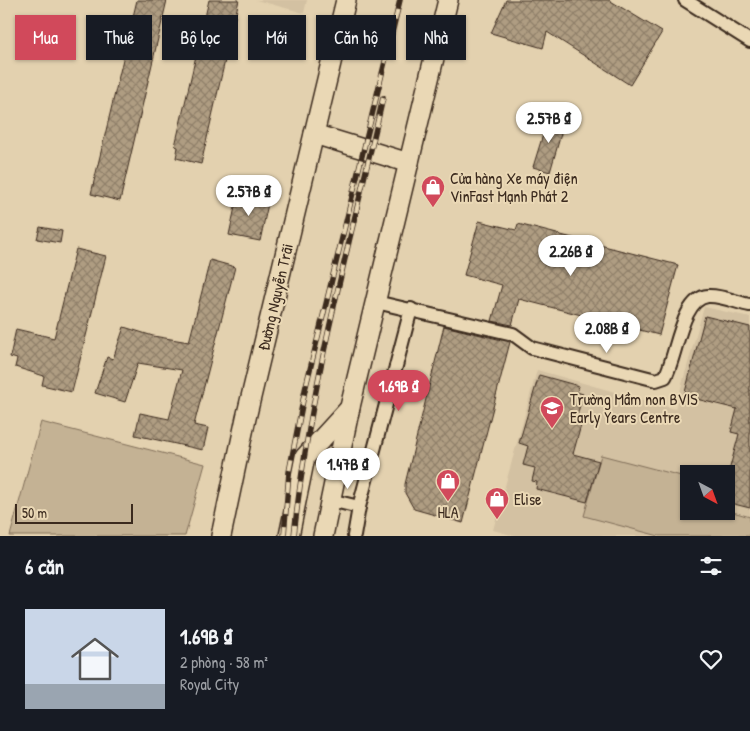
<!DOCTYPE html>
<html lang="vi">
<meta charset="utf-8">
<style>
:root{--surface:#171b24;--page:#20242c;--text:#f1f3f6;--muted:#9ea1a6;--accent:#d1495b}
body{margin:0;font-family:"Patrick Hand",sans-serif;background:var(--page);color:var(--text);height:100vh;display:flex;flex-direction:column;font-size:19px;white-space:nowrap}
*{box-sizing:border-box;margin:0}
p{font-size:16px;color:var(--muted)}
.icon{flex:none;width:28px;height:28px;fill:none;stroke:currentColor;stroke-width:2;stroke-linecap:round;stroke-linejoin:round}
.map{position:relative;height:536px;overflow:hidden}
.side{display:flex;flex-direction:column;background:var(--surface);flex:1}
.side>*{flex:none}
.hud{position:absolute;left:15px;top:15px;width:720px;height:45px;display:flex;gap:10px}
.needle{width:32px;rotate:139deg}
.tools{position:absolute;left:680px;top:465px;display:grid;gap:10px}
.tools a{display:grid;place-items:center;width:55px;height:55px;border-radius:0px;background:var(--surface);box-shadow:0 1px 4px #0004;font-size:25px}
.scale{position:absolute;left:15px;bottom:12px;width:118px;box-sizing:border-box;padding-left:5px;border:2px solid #3b2a1e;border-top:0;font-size:14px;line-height:18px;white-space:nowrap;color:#3b2a1e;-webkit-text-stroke:4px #ead8b5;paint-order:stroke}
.price{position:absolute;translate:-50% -42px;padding:0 11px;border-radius:18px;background:#fff;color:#222;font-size:16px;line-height:32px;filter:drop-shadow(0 1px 2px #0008)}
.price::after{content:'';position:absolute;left:50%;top:30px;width:15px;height:11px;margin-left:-8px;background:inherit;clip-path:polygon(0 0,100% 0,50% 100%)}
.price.current{background:var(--accent);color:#fff}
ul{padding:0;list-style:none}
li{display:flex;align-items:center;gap:15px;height:125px;padding:0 25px}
li span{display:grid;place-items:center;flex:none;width:140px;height:100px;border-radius:0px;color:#555}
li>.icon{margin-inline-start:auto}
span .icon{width:60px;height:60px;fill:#fffc;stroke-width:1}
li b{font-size:21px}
h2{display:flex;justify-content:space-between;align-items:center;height:60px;padding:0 25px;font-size:21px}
.pill{padding:0 18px;border-radius:0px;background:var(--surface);box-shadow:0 1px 4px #0004;font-size:18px;line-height:45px}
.pill.current{background:var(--accent);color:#fff}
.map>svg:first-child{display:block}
</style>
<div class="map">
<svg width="750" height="536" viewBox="0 0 750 536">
<defs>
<pattern id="building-cross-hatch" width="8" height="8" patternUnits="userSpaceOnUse" patternTransform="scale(1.25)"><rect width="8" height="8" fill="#af9d82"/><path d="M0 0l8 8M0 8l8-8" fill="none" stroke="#90806a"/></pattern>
</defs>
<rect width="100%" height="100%" fill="#e3d1af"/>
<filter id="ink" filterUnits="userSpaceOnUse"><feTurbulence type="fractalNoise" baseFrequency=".02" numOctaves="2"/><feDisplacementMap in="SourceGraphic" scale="10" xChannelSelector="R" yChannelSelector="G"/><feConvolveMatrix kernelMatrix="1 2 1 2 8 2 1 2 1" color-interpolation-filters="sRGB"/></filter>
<g filter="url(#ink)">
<g fill="#d3c1a2" fill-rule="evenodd">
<path d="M256,0H307L304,13Z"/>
<path d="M704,307L750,317V536H515L493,530L537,370L675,409ZM689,474H726V511H689Z"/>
</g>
<g fill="#c4b294" stroke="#806e59">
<path d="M41,422L205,464L185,536H10Z"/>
<path d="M601,455L689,478L686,499L689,500V511L726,510L750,517V536H659L584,516Z"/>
</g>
<g fill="url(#building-cross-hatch)" stroke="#3b2a1e">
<path d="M137,0H167L120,201L91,194Z"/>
<path d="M209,0H239L201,164L176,158L178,147L175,146Z"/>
<path d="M506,0H609L662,32L630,85L547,32L543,48L491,33Z"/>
<path d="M549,115L565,120L550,172L533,167Z"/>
<path d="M238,193L269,199L260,241L229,235Z"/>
<path d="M479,221L516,230L518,224L678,265L659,335L519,299L512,325L492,321L502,285L464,275Z"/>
<path d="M40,227L62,231L60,243L37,239Z"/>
<path d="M76,249L106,256L72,392L42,385L44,376L15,367L17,359L10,357L16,329L54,338Z"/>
<path d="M210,260L235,267L194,425L208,428L203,450L135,435L140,413L169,419L182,370L138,363L125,402L95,393L107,357L113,359L124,327L153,336L189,342Z"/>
<path d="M705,316L750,327V508L726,502V482L739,434L731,432L737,409L684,396Z"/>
<path d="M444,326L510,342L463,523L414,509L405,493V484Z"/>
<path d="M539,375L579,386L577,392L583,394L577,416L583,418L573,454L599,461L587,502L536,489L537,482L532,481L535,468L523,465L528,446L519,443Z"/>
</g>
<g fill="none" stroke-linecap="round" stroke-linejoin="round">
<g stroke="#3b2a1e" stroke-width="16">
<g id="street">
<path d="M685,0L750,41"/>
<path d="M376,302L513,334L532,348L656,380L665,377C677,356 681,298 708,296C721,295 738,303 750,305"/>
<path d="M330,500L359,507"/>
<path d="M354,536L359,507L411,309"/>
</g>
</g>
<g stroke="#3b2a1e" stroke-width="22">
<g id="primary">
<path d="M314,134L409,163"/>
<path d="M221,536L246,418L346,0"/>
<path d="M289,536L305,457L350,408"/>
<path d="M323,536L350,407L448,0"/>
</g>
</g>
<use href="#street" stroke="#ead8b5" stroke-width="12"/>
<use href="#primary" stroke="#ead8b5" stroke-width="19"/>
<g stroke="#3b2a1e" stroke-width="5.5">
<g id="rail">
<path d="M284,536L289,472L305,390L400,0"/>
<path d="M294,536C309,388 350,243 383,98"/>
</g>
</g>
<use href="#rail" stroke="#ead8b5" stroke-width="4" stroke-dasharray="11" stroke-linecap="butt"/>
</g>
</g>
<defs>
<g id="shop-pin" transform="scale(1.25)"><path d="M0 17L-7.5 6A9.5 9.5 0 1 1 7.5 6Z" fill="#d1495b" stroke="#ead8b5"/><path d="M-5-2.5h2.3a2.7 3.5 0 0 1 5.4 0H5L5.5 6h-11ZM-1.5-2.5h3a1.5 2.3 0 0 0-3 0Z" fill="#fff"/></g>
<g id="school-pin" transform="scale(1.25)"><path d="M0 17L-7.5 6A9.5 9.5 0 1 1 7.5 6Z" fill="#d1495b" stroke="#ead8b5"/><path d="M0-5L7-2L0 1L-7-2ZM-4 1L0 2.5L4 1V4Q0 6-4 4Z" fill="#fff"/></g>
</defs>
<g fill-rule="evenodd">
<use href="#shop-pin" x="433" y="187"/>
<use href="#school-pin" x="552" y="408"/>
<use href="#shop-pin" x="448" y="481"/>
<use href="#shop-pin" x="497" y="499"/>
</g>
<g text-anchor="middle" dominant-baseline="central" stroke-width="4" stroke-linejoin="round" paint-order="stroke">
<g font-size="16" fill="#3b2a1e" stroke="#ead8b5" text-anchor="start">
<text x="450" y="178">Cửa hàng Xe máy điện<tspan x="450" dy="18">VinFast Mạnh Phát 2</tspan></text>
<text x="570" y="399">Trường Mầm non BVIS<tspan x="570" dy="18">Early Years Centre</tspan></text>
<text x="514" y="499">Elise</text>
<text x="448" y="512" text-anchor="middle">HLA</text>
</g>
<g font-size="16" fill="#3b2a1e" stroke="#ead8b5">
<text transform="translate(275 297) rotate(-77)">Đường Nguyễn Trãi</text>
</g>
</g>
</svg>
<div class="tools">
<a><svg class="needle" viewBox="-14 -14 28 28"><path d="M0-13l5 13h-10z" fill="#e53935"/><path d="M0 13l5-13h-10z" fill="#9ea1a6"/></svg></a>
</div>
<div class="scale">50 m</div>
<b class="price" style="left:549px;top:144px">2.57B ₫</b>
<b class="price" style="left:249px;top:217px">2.57B ₫</b>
<b class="price" style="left:571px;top:277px">2.26B ₫</b>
<b class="price" style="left:607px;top:354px">2.08B ₫</b>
<b class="price current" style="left:399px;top:412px">1.69B ₫</b>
<b class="price" style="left:348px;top:490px">1.47B ₫</b>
<div class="hud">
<a class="pill current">Mua</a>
<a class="pill">Thuê</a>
<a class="pill">Bộ lọc</a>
<a class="pill">Mới</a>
<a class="pill">Căn hộ</a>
<a class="pill">Nhà</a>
</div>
</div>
<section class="side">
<h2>6 căn<svg class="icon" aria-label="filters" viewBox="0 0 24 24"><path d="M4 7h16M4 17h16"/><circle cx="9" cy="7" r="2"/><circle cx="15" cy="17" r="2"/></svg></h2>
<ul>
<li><span style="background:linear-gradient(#c9d6e8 75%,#9aa5b1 0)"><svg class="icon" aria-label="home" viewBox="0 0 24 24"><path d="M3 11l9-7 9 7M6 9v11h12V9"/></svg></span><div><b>1.69B ₫</b><p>2 phòng · 58 m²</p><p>Royal City</p></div><svg class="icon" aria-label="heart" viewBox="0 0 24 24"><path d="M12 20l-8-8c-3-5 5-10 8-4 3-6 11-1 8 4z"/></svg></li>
</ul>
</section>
